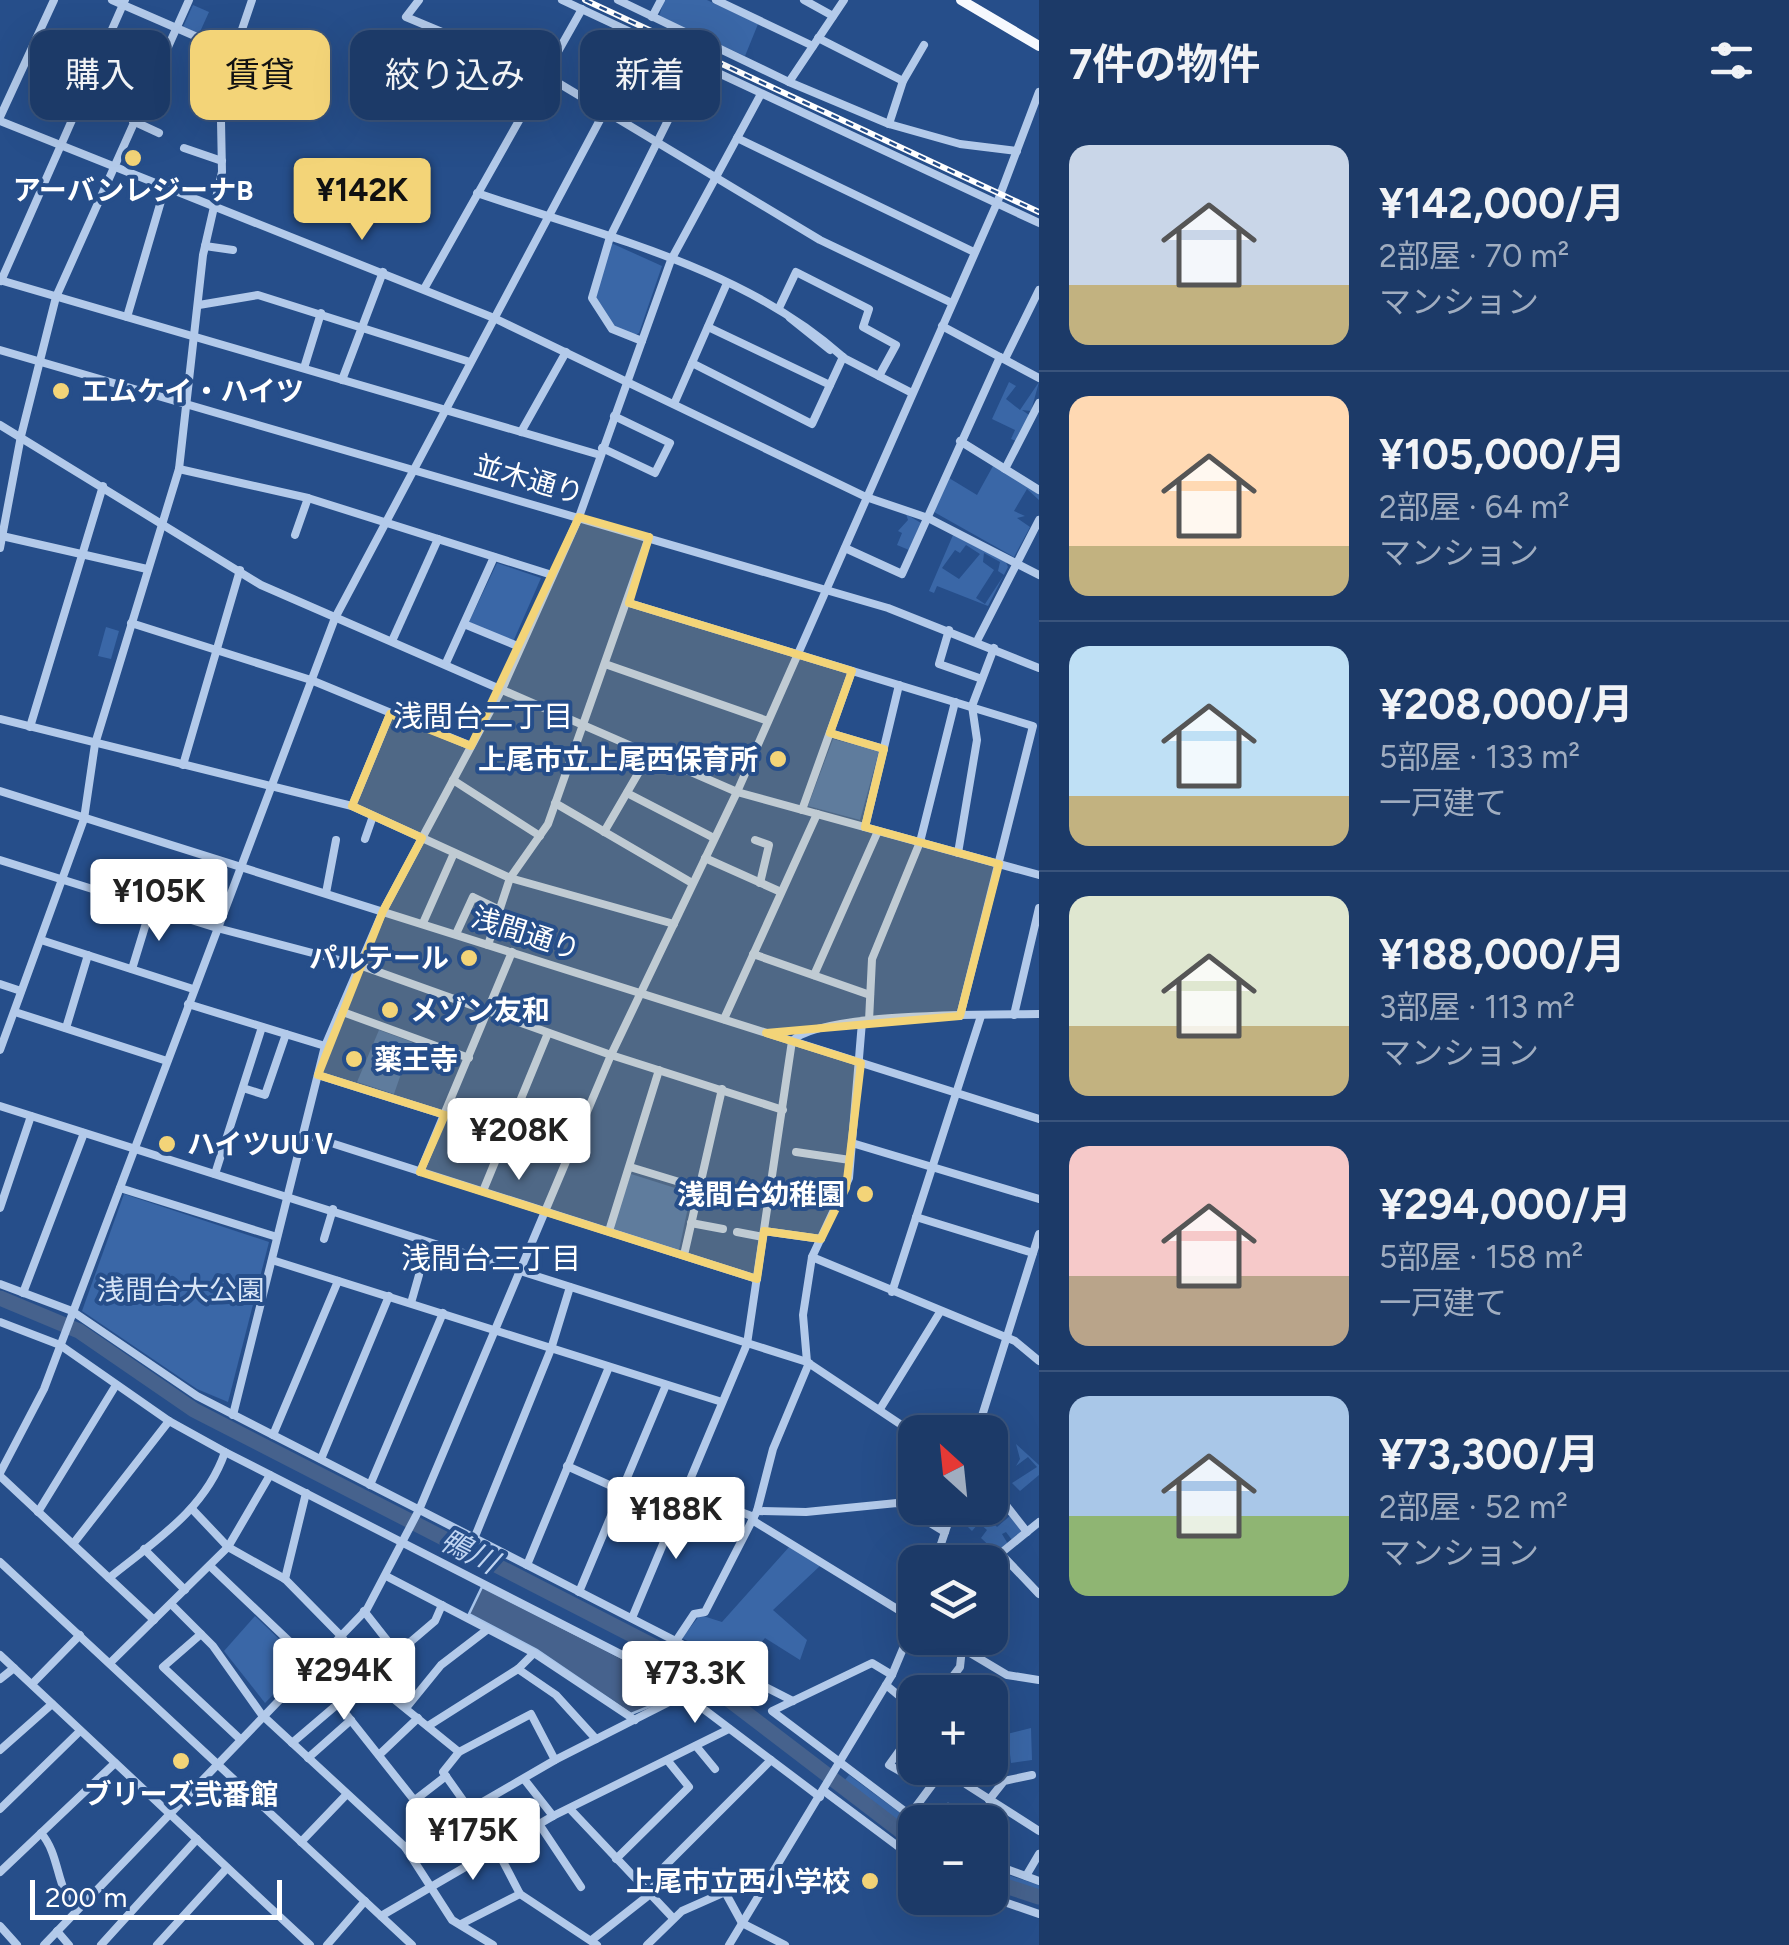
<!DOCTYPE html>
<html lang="ja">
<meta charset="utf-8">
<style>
:root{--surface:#1c3a68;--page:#294571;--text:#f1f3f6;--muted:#a0adc0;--line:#3a547c;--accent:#f3d478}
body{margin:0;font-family:Figtree,"Noto Sans JP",sans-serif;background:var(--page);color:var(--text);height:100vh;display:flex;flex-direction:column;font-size:38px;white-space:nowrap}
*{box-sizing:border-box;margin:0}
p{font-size:32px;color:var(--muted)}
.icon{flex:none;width:55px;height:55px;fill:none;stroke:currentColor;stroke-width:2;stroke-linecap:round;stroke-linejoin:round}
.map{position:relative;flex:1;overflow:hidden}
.details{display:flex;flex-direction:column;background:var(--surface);width:750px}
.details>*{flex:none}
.banner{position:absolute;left:30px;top:30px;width:858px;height:90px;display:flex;gap:20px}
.needle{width:65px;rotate:333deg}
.fabs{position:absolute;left:898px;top:1415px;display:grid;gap:20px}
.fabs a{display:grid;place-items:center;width:110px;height:110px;border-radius:20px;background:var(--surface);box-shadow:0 10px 40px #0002,0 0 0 2px var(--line);font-size:50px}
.scale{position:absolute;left:30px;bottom:25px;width:252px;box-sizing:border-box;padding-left:10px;border:5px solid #fff;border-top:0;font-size:28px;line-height:35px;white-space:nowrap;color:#fff;-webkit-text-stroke:8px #264e8a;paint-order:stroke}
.price{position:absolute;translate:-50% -85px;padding:0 22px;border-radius:10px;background:#fff;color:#222;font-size:32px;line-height:65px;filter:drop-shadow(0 2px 5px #0008)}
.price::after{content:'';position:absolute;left:50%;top:60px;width:30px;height:22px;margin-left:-15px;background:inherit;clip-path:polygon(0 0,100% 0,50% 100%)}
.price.current{background:var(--accent);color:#111}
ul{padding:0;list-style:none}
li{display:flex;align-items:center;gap:30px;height:250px;padding:0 30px}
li+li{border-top:2px solid var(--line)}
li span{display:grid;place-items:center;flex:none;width:280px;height:200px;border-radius:20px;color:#555}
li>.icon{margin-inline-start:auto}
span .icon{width:120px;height:120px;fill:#fffc;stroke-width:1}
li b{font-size:42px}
h2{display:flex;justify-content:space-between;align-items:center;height:120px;padding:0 30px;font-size:42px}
.tag{padding:0 35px;border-radius:20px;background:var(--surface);box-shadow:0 10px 40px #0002,0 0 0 2px var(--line);font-size:35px;line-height:90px}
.tag.current{background:var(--accent);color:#111}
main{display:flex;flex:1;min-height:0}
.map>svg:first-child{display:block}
</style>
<main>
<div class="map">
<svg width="1039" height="1945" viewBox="0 0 1039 1945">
<rect width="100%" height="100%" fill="#264e8a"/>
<g fill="#3a67a7" fill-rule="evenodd">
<path d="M664,0H707L758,24L745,56L659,17Z"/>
<path d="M193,5L209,12L199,34L183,27Z"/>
<path d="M295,77L312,93L292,114L276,98Z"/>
<path d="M611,243L662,266L639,333L633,336L613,328L594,297Z"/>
<path d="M1009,382L1016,386L1006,399L1020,410L1039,382L1031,411L1022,410L1029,415L1016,441L1011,439L1015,430L992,419Z"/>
<path d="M993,466L1039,493V500L1027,489L1014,511L1025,516L1017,518L1030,527L1014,557L934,512L949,478L977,495Z"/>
<path d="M906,514L921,523L909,550L897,545L902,533L898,531L908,520Z"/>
<path d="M953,535L1006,562L1008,567L988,606L937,586L934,593L929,591ZM966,545L980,554L959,579L942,568L955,550L960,553ZM984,553L1000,562L998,571L1004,575L985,604L976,598L994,570L983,562Z"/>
<path d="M497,563L541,578L513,642L468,624Z"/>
<path d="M106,627L119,631L111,659L98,656Z"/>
<path d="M833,739L879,751L860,820L808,806Z"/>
<path d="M379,1030L412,1042L394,1094L357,1082Z"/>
<path d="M631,1174L691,1193L679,1250L612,1229Z"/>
<path d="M124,1194L269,1242L228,1402L197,1389L82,1311Z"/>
<path d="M1016,1444L1039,1465V1475L1020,1491L1012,1483L1037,1467L1028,1457L1016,1466L1020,1459Z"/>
<path d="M999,1498L1004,1505L989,1518L997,1527L1011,1515L1023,1530L1012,1540L1006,1532L1002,1534L1008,1544L997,1553L981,1538L987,1530L979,1523L972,1531L964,1523Z"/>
<path d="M790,1546L821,1565L773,1610L807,1640L800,1660L765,1638L740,1669L682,1638L700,1615L722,1622Z"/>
<path d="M255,1616L304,1663L265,1703L224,1651Z"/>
<path d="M1031,1728L1032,1760L1011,1763L1010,1754L990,1752L1003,1746V1735Z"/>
<path d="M849,1775L915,1824V1835L844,1781Z"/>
<path d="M990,1869L1039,1885V1894L990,1877Z"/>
</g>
<path fill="#46628d" stroke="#a7c4ea" stroke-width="2.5" d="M482,1587L650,1672L676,1691L675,1696L631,1714L537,1650L469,1614Z"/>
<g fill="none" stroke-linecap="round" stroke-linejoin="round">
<g stroke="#46628d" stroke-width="15">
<path d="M0,1298L79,1331L194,1410L669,1654L915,1842"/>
<path d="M990,1881L1039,1897"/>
</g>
<g stroke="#b3caea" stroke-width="8">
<path d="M112,0L234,53"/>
<path d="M419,0L406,17L545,75L820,240L952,303"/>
<path d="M562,0L1039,223"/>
<path d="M618,0L789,82L844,0"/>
<path d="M716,0L813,46"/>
<path d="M804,0L833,16"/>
<path d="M652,17L661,0"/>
<path d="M818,38L903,81"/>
<path d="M924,45L903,81L889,124L960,144L1017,151"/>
<path d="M789,82L889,124"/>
<path d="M0,117L54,0"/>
<path d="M0,121L494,318L866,497L928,518L1039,575"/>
<path d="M133,121L159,133"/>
<path d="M737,138L974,252"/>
<path d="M184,148L222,161"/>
<path d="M477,193C602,236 743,267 843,357"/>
<path d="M205,246L233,250"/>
<path d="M0,280L600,455"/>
<path d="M1,281L125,0"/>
<path d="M424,289L582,9"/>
<path d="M199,305L258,295L470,362"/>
<path d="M779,308L796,272L869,309L863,327L896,345L879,376"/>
<path d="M127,317L166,184"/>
<path d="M790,318L830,350"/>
<path d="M942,326L1039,378"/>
<path d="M708,327L830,385"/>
<path d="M642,341L612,329L592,298L610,237L696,64"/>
<path d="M0,350L888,608L1039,668"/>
<path d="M842,357L912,393"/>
<path d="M1005,359L1039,290"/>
<path d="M692,363L812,424L843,357"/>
<path d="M304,368L321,313"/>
<path d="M342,380L383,272"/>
<path d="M674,404L727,283"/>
<path d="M0,425L261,585L737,792L1039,875"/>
<path d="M521,432L566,352"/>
<path d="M960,441L1039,490"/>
<path d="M602,448L655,473L670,443L614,416"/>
<path d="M179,469L308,498L552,575"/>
<path d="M1005,469L1039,403"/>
<path d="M295,535L308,498"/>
<path d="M2,536L147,569"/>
<path d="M0,548L21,436L56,297L189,0"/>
<path d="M845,548L902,574L1000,357"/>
<path d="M629,603L1033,726L960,1016"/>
<path d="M131,623L311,680L471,746"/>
<path d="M464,624L520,647"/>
<path d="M949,630L939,664L982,679"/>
<path d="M392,641L438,539"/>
<path d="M977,641L1039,520"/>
<path d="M446,663L494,557"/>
<path d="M605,664L768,721"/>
<path d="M0,719L352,806L510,878L674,924"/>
<path d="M30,727L103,486"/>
<path d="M830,733L884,749"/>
<path d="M183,765L240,570"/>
<path d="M453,780L540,836"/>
<path d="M0,791L1039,1119"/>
<path d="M627,793L714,838"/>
<path d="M555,803L692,883"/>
<path d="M352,806L390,714"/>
<path d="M802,810L852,671"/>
<path d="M865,827L899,685"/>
<path d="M604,832L650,753"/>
<path d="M365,839L373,816"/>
<path d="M755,840L769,845L760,883"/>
<path d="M958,853L977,740L972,706L994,648"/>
<path d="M705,858L781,892"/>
<path d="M0,860L217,928L362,966L611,1055L783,1110"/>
<path d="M326,893L336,840"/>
<path d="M423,923L454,853"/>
<path d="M456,934L473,897L500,910"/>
<path d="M41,940L193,989"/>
<path d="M488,945L510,878L548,824L649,537"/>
<path d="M753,954L870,995"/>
<path d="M132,969L151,907"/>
<path d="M814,975L878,831"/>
<path d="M0,984L21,991"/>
<path d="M188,1004L325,1046"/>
<path d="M340,1011L469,1058"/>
<path d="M15,1012L167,1061"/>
<path d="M1014,1015L1039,908"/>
<path d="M724,1019L817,814"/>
<path d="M869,1021L872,959L920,842L955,702"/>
<path d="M66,1028L88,955"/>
<path d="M0,1050L84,819L95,744L179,469L203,255L222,172L221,121L234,53L252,0"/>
<path d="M318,1075L445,1115"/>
<path d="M243,1088L265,1095L286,1034"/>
<path d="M0,1106L807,1362L915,1434"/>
<path d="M303,1134L757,1279"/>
<path d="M852,1143L1039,1199"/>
<path d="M796,1152L850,1160"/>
<path d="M630,1167L699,1188"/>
<path d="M420,1172L512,952"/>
<path d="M215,1174L262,1027"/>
<path d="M120,1188L277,1237"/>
<path d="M483,1191L548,1033"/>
<path d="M821,1199L837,1207"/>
<path d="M0,1208L31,1116"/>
<path d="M916,1217L1033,1253"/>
<path d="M691,1223L723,1229"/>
<path d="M609,1231L659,1070"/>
<path d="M764,1231L821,1239"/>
<path d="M737,1232L763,1237"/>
<path d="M324,1239L333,1209"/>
<path d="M684,1255L722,1089"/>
<path d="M812,1257L1015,1341L1039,1361"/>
<path d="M272,1260L722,1402"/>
<path d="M0,1284L72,1311L197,1396L793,1701"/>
<path d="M892,1292L981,1016"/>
<path d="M23,1293L84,1133"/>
<path d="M411,1303L419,1275"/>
<path d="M0,1322L60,1345L169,1421L225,1452L652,1670L820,1797"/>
<path d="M807,1362L803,1315L812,1257L849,1178L862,1022"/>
<path d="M880,1409L940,1312"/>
<path d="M233,1415L325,1046L383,911L503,687L579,517L671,260L761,94"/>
<path d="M977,1432L1039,1234"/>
<path d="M273,1435L338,1281"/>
<path d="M321,1459L389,1296"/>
<path d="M567,1466L676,1515"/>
<path d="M0,1473L44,1389L335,618L643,39"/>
<path d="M0,1476L154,1620"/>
<path d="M370,1485L443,1313"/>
<path d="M990,1485L1027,1532"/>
<path d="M686,1491L754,1517"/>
<path d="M193,1510L228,1547L285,1579L340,1635L385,1692L459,1752"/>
<path d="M757,1511L806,1512L897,1503L945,1532"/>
<path d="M38,1512L116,1385"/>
<path d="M752,1520L915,1620"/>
<path d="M474,1539L551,1349L570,1287"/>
<path d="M73,1544L169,1421"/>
<path d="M144,1549L185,1590"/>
<path d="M1001,1554L1039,1594"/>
<path d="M0,1562L412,1945"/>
<path d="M935,1562L953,1508"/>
<path d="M990,1562L1039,1522"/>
<path d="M527,1565L609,1367"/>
<path d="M210,1566L312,1663"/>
<path d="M386,1576L534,1653L635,1720"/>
<path d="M109,1578C156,1540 205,1510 225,1452"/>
<path d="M285,1579L306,1493"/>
<path d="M579,1592L666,1385"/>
<path d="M171,1604L213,1646L262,1715L405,1847L452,1920L493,1945"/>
<path d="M364,1611L397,1653"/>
<path d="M632,1618L747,1344L792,1041C822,1012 990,1015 1039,1014"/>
<path d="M201,1634L163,1667L240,1739"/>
<path d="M945,1638L1007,1675L1039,1680"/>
<path d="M676,1641L694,1614L705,1612L757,1511L773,1449L809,1363"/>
<path d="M0,1655L310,1945"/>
<path d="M110,1663L228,1547L270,1475"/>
<path d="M518,1669L556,1695L596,1739"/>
<path d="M892,1675L872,1663L772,1711L919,1822"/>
<path d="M0,1679L14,1668"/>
<path d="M32,1684L80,1635"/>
<path d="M886,1685L915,1709"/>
<path d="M941,1692L960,1667L962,1648"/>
<path d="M338,1704L437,1829"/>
<path d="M406,1708L441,1665L488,1629"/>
<path d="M428,1726L518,1669L534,1653"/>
<path d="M292,1743L435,1621L442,1605"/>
<path d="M696,1746L715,1769"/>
<path d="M0,1750L52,1704"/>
<path d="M379,1755L418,1718"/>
<path d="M308,1758L351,1720"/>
<path d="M912,1778L889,1765L915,1729"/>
<path d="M524,1779L553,1816"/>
<path d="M967,1785L1039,1831"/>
<path d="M824,1791L915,1859"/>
<path d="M415,1800L446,1776"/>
<path d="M989,1800L1004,1781L1032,1775"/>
<path d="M0,1809L80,1731"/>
<path d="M570,1809L673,1918"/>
<path d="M470,1810L443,1772L459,1752L531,1714L555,1760"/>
<path d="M909,1816L935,1781"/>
<path d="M935,1822L948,1807L966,1822"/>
<path d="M539,1824L581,1887"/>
<path d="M41,1833C61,1856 55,1888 77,1910"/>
<path d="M301,1842L346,1795"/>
<path d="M405,1847L555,1760L685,1694"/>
<path d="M496,1848L520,1894L597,1945"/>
<path d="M616,1859L689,1787L668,1761"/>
<path d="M990,1863L1039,1881"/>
<path d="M0,1872L115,1763"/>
<path d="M1026,1876L1039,1854"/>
<path d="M990,1897L1039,1914"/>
<path d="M381,1916L553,1816L729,1729"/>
<path d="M461,1924L520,1894"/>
<path d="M0,1926L17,1945"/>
<path d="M57,1931L69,1945"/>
<path d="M593,1939L649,1895L665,1866L771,1760"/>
<path d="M44,1945L367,1609L419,1510L611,1055L737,792L997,203L1039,92"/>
<path d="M101,1945L197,1839"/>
<path d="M157,1945L227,1868"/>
<path d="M327,1945L365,1901"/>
<path d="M647,1945L682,1911L725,1892L742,1923L785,1945"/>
<path d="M729,1945L892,1675L915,1620"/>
</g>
<path stroke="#f6f9fe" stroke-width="10" d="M961,0L1039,46"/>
<g stroke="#fff" stroke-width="6">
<path id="rail" d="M585,0L1039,212"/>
</g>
<use href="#rail" stroke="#264e8a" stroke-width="2.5" stroke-dasharray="8" stroke-linecap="butt"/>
</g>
<path fill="#f3d478" fill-opacity="0.2" stroke="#f3d478" stroke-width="8" stroke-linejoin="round" d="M579,517L649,537L629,603L852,671L830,733L884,749L865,827L999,864L960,1016L766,1033L861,1063L846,1188L821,1239L764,1231L757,1279L420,1172L445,1115L318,1075L383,911L422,838L352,806L390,714L471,746Z"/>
<g fill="#f3d478" stroke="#264e8a" stroke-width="4">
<circle cx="133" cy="158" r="10"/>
<circle cx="61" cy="391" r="10"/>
<circle cx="778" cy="759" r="10"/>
<circle cx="469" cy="958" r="10"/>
<circle cx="390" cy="1010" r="10"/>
<circle cx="354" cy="1059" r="10"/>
<circle cx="167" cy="1144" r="10"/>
<circle cx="865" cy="1194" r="10"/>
<circle cx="181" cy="1761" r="10"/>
<circle cx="870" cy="1881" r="10"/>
</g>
<g text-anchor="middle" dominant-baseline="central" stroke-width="8" stroke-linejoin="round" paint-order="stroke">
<g font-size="28" font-weight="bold" fill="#fff" stroke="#264e8a" text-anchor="start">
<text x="133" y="190" text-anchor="middle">アーバンレジーナB</text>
<text x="81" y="391">エムケイ・ハイツ</text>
<text x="758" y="759" text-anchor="end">上尾市立上尾西保育所</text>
<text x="449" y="958" text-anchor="end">パルテール</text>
<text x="410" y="1010">メゾン友和</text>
<text x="374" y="1059">薬王寺</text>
<text x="187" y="1144">ハイツUUⅤ</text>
<text x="845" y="1194" text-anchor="end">浅間台幼稚園</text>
<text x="181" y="1794" text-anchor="middle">ブリーズ弐番館</text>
<text x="850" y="1881" text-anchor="end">上尾市立西小学校</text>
</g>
<g font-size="28" fill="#fff" stroke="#264e8a">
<text transform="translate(529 479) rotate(16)">並木通り</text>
<text transform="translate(526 933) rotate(18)">浅間通り</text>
</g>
<g font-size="28" fill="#d7e5f7" stroke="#264e8a">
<text x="181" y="1290">浅間台大公園</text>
</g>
<g font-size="30" fill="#fff" stroke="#264e8a">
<text x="483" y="716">浅間台二丁目</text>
<text x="491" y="1258">浅間台三丁目</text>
</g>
<g font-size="30" font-style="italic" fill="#bfd4f1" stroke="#264e8a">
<text transform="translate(469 1551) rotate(27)">鴨川</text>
</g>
</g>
</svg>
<div class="fabs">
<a><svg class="needle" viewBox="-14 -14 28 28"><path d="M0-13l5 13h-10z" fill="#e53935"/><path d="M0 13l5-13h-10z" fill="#a0adc0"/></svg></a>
<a><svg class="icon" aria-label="layers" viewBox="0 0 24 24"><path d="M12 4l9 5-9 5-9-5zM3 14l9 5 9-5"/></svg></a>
<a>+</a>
<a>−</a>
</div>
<div class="scale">200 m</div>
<b class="price current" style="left:362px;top:243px">¥142K</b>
<b class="price" style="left:159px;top:944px">¥105K</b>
<b class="price" style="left:519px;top:1183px">¥208K</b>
<b class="price" style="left:676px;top:1562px">¥188K</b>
<b class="price" style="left:344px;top:1723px">¥294K</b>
<b class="price" style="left:695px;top:1726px">¥73.3K</b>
<b class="price" style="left:473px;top:1883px">¥175K</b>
<div class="banner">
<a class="tag">購入</a>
<a class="tag current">賃貸</a>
<a class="tag">絞り込み</a>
<a class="tag">新着</a>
</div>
</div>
<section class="details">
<h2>7件の物件<svg class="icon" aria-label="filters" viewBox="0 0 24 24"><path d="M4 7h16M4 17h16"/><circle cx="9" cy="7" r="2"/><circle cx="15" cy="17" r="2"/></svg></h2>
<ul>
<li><span style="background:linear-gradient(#c9d6e8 70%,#c2b280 0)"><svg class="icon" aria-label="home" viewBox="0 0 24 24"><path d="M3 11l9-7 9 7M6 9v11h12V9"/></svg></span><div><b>¥142,000/月</b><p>2部屋 · 70 m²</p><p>マンション</p></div></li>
<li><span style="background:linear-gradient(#ffd9b3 75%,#c2b280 0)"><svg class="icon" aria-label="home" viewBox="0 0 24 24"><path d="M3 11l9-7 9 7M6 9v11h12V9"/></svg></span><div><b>¥105,000/月</b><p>2部屋 · 64 m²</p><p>マンション</p></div></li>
<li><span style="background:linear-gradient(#bfe0f5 75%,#c2b280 0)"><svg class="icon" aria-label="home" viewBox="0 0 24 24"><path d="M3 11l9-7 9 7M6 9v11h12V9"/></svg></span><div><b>¥208,000/月</b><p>5部屋 · 133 m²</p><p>一戸建て</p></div></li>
<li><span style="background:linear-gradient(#dfe7d0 65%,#c2b280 0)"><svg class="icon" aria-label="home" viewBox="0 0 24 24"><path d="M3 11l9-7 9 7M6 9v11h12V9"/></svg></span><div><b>¥188,000/月</b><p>3部屋 · 113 m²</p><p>マンション</p></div></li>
<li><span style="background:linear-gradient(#f6c9c9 65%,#b9a48a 0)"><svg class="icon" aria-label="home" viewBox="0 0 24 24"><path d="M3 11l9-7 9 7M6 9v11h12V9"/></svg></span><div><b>¥294,000/月</b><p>5部屋 · 158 m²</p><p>一戸建て</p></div></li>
<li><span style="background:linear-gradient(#a9c7e8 60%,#8fb573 0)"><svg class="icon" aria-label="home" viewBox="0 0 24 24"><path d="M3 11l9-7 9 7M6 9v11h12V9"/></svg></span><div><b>¥73,300/月</b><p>2部屋 · 52 m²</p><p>マンション</p></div></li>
</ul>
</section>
</main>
